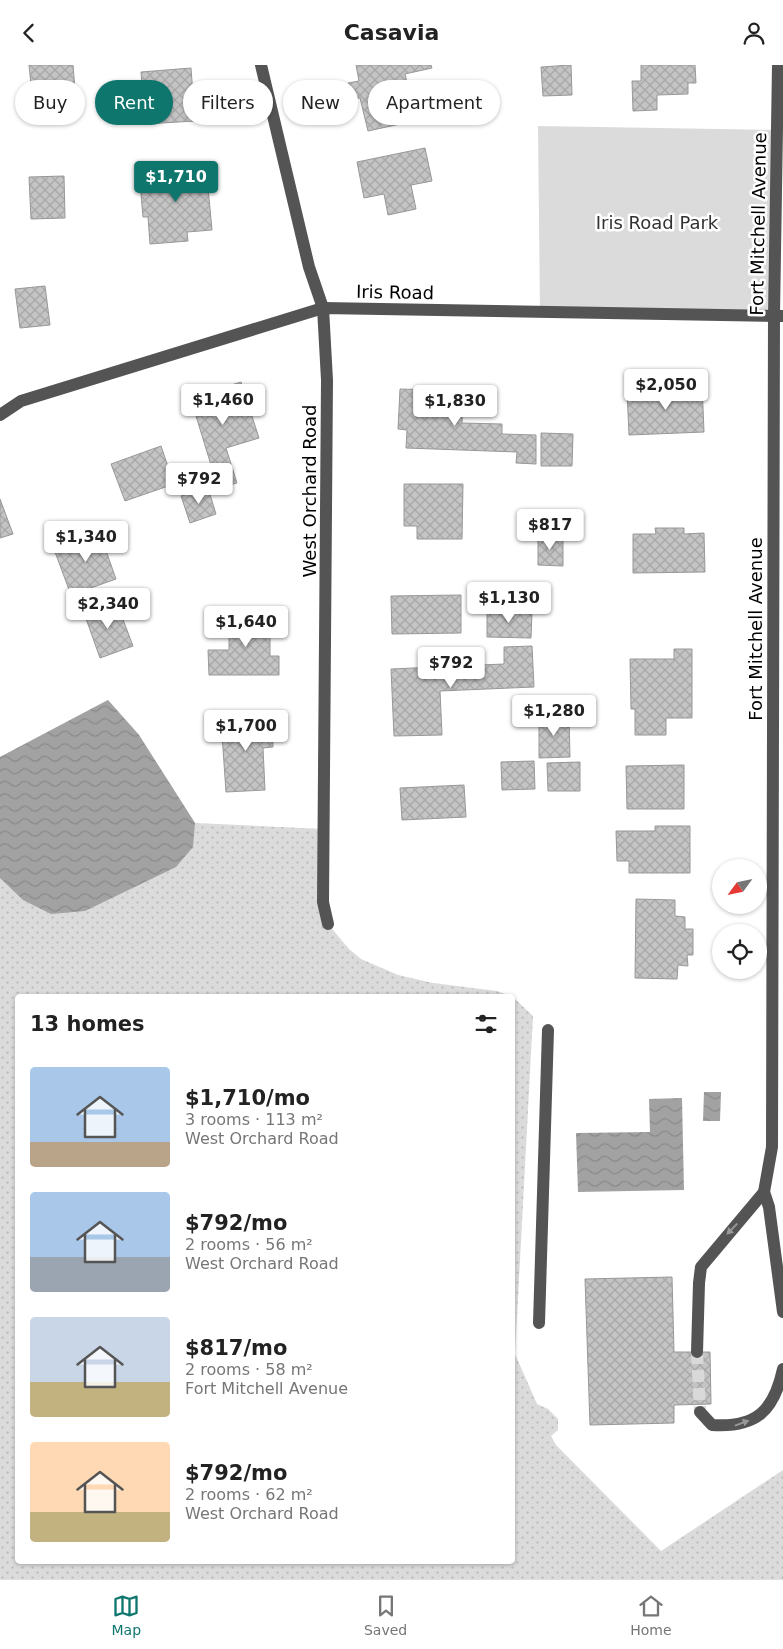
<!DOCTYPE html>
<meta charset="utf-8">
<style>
:root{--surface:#fff;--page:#f2f2f2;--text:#222;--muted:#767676;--line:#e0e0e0;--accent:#0f766e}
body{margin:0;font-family:"DejaVu Sans",sans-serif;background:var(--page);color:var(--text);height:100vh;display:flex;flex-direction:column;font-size:19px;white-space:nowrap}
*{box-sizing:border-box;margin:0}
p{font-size:16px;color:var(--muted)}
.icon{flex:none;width:28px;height:28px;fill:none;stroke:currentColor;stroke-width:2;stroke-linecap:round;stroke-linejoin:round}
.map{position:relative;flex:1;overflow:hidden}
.details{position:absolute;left:15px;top:929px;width:500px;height:570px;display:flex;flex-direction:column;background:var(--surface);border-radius:5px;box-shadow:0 1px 4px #0004}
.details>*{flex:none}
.guide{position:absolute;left:15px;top:15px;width:500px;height:45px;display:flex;gap:10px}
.needle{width:32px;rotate:237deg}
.controls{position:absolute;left:712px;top:794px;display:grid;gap:10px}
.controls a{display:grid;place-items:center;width:55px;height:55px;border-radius:50%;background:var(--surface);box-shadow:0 1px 4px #0004;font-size:25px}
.price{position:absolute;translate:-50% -42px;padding:0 11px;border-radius:5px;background:#fff;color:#222;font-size:16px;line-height:32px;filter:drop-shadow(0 1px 2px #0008)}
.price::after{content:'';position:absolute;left:50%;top:30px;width:15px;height:11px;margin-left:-8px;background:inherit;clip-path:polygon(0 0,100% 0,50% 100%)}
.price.on{background:var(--accent);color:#fff}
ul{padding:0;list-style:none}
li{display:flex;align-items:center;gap:15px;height:125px;padding:0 15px}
li span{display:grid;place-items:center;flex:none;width:140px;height:100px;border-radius:5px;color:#555}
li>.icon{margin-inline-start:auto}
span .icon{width:60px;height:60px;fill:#fffc;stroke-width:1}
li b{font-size:21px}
h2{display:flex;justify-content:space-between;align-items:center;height:60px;padding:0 15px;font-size:21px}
.chip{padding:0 18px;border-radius:22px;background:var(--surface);box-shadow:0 1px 4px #0004;font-size:18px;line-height:45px}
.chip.on{background:var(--accent);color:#fff}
header{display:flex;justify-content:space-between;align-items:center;height:65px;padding:0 15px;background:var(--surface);font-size:22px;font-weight:800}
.tab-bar{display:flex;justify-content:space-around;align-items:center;height:70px;border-top:1px solid var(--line);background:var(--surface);font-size:14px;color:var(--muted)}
.tab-bar a{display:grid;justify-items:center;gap:2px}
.tab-bar .on{color:var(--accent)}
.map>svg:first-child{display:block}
</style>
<header><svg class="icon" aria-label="back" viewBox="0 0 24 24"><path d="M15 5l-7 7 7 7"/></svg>Casavia<svg class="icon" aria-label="person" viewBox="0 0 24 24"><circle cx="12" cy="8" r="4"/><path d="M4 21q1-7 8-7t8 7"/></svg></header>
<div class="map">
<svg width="783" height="1514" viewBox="0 0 783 1514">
<defs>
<pattern id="grass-dots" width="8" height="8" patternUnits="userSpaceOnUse" patternTransform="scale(1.25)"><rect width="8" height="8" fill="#dbdbdb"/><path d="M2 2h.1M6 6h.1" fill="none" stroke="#bababa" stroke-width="1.8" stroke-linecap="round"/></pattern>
<pattern id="water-waves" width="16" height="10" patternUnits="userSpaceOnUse" patternTransform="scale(1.25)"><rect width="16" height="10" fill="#a2a2a2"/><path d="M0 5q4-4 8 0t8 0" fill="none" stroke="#8a8a8a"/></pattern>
<pattern id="building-cross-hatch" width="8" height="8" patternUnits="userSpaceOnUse" patternTransform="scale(1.25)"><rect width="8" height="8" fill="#c4c4c4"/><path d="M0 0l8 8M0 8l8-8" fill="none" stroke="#a7a7a7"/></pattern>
</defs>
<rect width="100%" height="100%" fill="#fff"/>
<path fill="url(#grass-dots)" d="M108,635L139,670L195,758L323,764L328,859L349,884L361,894L398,910L433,918L497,926L511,931H18V1496H512L513,932L533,951L515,1289L537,1339L548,1344L558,1354V1365L551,1371L556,1380L661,1486L783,1405V1514H0V692Z"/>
<path fill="#dbdbdb" d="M538,61L777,65L774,251L540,248Z"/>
<g fill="url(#water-waves)">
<path d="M108,635L139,670L195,758L193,782L176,802L85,846L51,849L23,835L0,813V692Z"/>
<path d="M704,1027H721L720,1056H703Z"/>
<path d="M682,1033L684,1125L578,1127L576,1068L650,1067L649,1034Z"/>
</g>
<g fill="url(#building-cross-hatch)" stroke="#989898">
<path d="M29,0H73L76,36L33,39Z"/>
<path d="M356,0H431L432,3L405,9L410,31L422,28L428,53L368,66L360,33L352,34L348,18L359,16Z"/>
<path d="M571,0L572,30L543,31L541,2Z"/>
<path d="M641,0H695L696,18H688V29L657,30V45L633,46L632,16H641Z"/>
<path d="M191,3L195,56L145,59L141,7Z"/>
<path d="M425,83L432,116L411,120L416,144L388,150L384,129L364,133L357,97Z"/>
<path d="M206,101L212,165L187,167L188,176L150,179L148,152H143L139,107Z"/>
<path d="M64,111L65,153L31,154L29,112Z"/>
<path d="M45,221L50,260L20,263L15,224Z"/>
<path d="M241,317L259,373L226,383L237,418L218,423L189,328L208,322L209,327Z"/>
<path d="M702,318L704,367L629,370L627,326L685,325V319Z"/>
<path d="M400,324L463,326L462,358L502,359V369L536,370V399L516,398L517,387L406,383L407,365L398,364Z"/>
<path d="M541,368L573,369L572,401H541Z"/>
<path d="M161,381L174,419L125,436L111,399Z"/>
<path d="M404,419H463L462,474H417V461H404Z"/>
<path d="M208,423L216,449L190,458L181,431Z"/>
<path d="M0,434L13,469L0,473Z"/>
<path d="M98,463L116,514L71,530L55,487L77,479L74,471Z"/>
<path d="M655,463H684V469L704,468L705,507L633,508V469H656Z"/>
<path d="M538,471L563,472V501L538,500Z"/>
<path d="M461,530V568L392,569L391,531Z"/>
<path d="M116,536L133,581L100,593L84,548Z"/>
<path d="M487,545L532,546L531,573L487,572Z"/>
<path d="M229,548H270V591H279V610H209L208,585H229Z"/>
<path d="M532,581L534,622L440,626L442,670L394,671L391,604L504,599V582Z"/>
<path d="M674,584H692V653H666V670H635V644H631L630,594H674Z"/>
<path d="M569,651L570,692L539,693V652Z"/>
<path d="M272,652L273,682L263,683L265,725L226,727L221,655Z"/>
<path d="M534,696L535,724L502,725L501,697Z"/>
<path d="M580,697V726H548L547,698Z"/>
<path d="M684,700V744H627L626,701Z"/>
<path d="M464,720L466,752L402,755L400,723Z"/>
<path d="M655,761H690V808H629V796H617L616,766H655Z"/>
<path d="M636,834L675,835V851L685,852V864H693V890H687L688,901L678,900L677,914L635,913Z"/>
<path d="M672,1212L674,1287H710L711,1339L674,1340V1358L590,1360L585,1214Z"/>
</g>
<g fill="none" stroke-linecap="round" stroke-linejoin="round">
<path stroke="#d9d9d9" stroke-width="12" stroke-dasharray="12 6" stroke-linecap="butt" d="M697,1287L700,1347"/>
<g stroke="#545454" stroke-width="12">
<path d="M261,0L309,202L323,243L327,315L323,837L328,859"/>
<path d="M0,350L21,336L323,243L783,251"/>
<path d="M764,1127L769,1142L783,1247"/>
<path d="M539,1258L548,965"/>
<path d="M697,1287L699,1218L701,1202L764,1127L772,1082L774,251L778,0"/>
<path d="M700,1347L712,1360C756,1363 774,1346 783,1304"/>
</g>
</g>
<defs><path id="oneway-solid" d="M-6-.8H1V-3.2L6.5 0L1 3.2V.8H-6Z" transform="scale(1.25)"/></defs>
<g fill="#989898">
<use href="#oneway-solid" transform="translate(732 1164) rotate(134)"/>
<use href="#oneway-solid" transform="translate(742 1358) rotate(-20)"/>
</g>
<g text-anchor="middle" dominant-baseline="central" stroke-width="5" stroke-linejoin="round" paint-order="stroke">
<g font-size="18" fill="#323232" stroke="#fff">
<text x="657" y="157">Iris Road Park</text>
</g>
<g font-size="18" fill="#000" stroke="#fff">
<text transform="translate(758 159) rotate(-89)">Fort Mitchell Avenue</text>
<text transform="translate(395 227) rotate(1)">Iris Road</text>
<text transform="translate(309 426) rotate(-90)">West Orchard Road</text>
<text transform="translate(755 564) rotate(-90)">Fort Mitchell Avenue</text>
</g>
</g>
</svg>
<div class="controls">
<a><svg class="needle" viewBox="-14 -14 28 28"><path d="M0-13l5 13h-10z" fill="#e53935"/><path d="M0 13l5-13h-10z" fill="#767676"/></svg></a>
<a><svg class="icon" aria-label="locate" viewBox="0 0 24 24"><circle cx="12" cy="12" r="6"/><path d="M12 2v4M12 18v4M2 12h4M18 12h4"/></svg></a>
</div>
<b class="price on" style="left:176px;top:138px">$1,710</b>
<b class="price" style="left:666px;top:346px">$2,050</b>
<b class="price" style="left:223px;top:361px">$1,460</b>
<b class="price" style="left:455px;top:362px">$1,830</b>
<b class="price" style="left:199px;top:440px">$792</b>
<b class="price" style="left:550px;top:486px">$817</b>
<b class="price" style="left:86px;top:498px">$1,340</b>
<b class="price" style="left:509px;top:559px">$1,130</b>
<b class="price" style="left:108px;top:565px">$2,340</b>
<b class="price" style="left:246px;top:583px">$1,640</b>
<b class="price" style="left:451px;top:624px">$792</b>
<b class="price" style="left:554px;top:672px">$1,280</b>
<b class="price" style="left:246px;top:687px">$1,700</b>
<div class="guide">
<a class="chip">Buy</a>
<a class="chip on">Rent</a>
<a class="chip">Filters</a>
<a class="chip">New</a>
<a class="chip">Apartment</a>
</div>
<section class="details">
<h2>13 homes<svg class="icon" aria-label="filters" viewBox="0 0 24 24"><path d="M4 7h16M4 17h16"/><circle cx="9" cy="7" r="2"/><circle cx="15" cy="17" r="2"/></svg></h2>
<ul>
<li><span style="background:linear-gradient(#a9c7e8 75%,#b9a48a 0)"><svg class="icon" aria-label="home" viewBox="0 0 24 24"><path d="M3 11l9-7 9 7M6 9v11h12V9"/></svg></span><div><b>$1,710/mo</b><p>3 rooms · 113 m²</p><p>West Orchard Road</p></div></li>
<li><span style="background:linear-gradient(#a9c7e8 65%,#9aa5b1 0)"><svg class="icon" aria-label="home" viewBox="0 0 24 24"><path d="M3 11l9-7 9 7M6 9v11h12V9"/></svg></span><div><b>$792/mo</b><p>2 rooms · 56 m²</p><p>West Orchard Road</p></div></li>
<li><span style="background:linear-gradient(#c9d6e8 65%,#c2b280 0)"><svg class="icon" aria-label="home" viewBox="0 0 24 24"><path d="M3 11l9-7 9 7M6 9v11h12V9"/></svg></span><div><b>$817/mo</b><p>2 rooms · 58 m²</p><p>Fort Mitchell Avenue</p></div></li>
<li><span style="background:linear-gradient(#ffd9b3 70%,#c2b280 0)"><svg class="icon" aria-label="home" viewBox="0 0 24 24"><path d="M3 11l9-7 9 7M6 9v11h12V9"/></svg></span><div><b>$792/mo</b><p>2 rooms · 62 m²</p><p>West Orchard Road</p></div></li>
</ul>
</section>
</div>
<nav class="tab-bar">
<a class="on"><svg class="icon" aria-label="map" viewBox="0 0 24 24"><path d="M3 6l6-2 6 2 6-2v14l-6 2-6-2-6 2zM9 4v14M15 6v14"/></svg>Map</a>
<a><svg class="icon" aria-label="saved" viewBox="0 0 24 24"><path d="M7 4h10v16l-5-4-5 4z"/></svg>Saved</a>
<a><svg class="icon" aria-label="home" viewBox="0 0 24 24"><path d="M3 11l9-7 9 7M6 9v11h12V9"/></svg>Home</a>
</nav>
